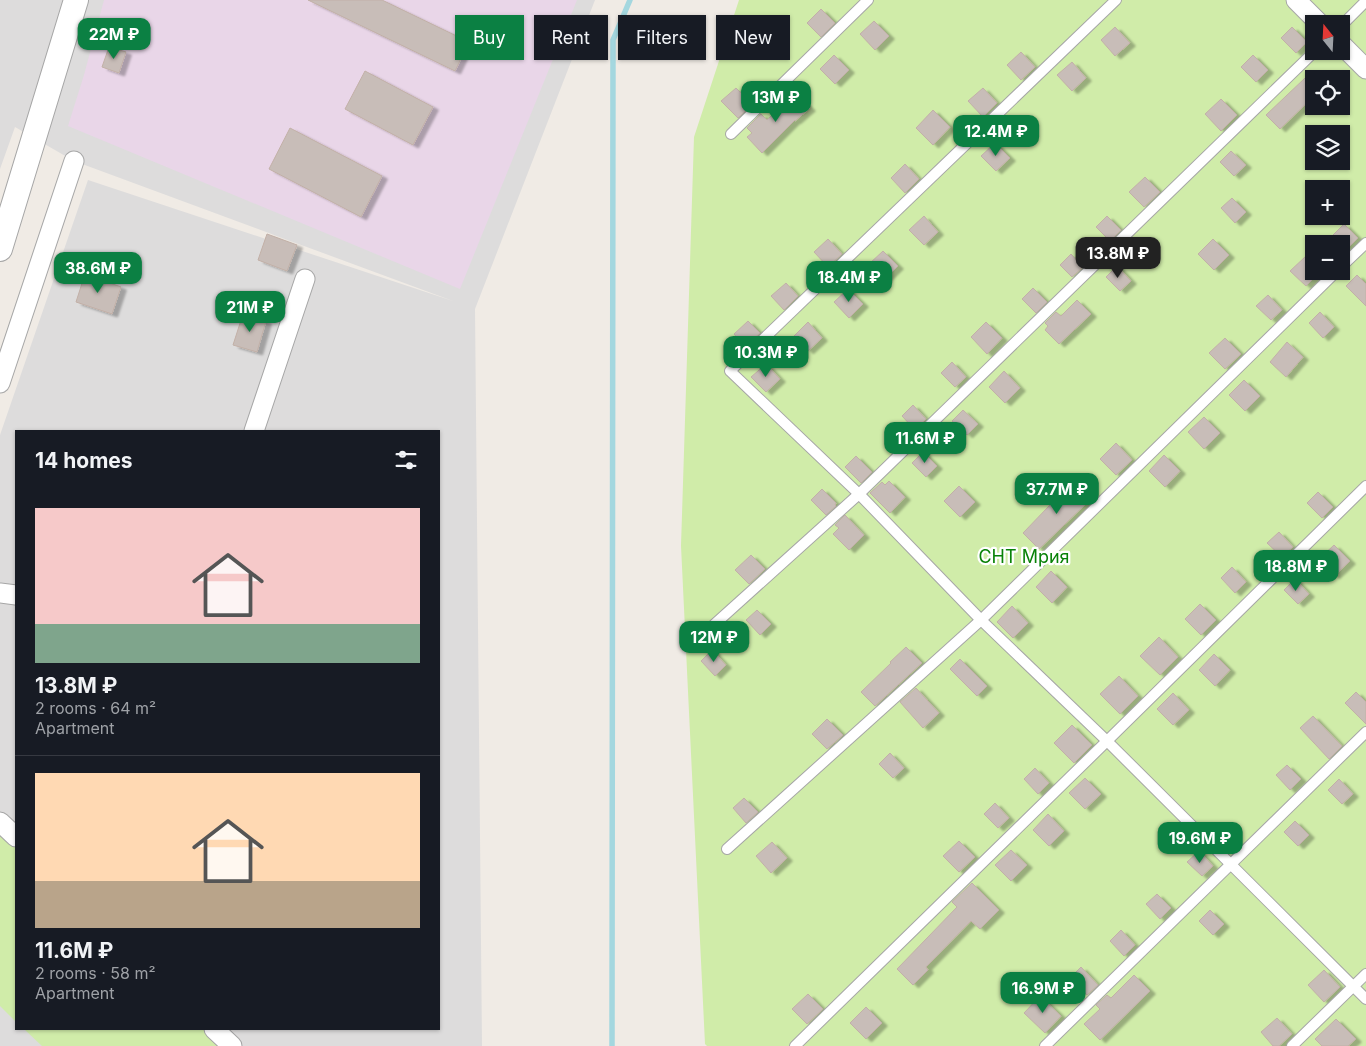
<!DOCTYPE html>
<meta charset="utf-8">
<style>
:root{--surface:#171b24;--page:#242831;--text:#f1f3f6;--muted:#9ea1a6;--line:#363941;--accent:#0b8043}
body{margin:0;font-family:Inter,sans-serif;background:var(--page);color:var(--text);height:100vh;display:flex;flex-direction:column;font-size:19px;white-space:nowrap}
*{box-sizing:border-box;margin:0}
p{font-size:16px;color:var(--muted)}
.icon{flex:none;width:28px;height:28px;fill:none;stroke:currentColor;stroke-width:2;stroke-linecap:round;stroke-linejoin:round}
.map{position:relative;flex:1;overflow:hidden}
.drawer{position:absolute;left:15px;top:430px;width:425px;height:600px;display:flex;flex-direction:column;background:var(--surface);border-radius:0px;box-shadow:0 1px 4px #0004}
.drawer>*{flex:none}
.hud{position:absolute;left:455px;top:15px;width:475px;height:45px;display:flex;gap:10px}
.needle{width:32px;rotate:342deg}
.tools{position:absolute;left:1305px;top:15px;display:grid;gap:10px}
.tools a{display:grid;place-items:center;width:45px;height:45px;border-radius:0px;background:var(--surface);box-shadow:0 1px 4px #0004;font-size:25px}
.price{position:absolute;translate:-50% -42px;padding:0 11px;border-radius:10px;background:var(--accent);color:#fff;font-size:16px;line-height:32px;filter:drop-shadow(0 1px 2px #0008)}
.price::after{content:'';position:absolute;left:50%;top:30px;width:15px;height:11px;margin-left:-8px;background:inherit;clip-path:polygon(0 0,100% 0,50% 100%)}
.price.selected{background:#222;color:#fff}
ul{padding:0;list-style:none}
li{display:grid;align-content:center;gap:10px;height:265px;padding:0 20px}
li+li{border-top:1px solid var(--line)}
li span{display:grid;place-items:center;height:155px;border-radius:0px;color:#555}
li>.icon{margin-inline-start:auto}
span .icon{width:90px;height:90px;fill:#fffc;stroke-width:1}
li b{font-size:21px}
h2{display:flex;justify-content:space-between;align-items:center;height:60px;padding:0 20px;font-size:21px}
.tag{padding:0 18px;border-radius:0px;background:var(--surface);box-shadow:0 1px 4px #0004;font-size:18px;line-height:45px}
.tag.selected{background:var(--accent);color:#fff}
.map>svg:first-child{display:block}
</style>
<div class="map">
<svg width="1366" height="1046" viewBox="0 0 1366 1046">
<defs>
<filter id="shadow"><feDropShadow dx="5.5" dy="3" stdDeviation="1" flood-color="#0004"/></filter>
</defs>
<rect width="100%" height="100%" fill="#f0ebe5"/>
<path fill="#dddcdc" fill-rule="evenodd" d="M0,0H595L475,309L482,1046H0V435L88,180L453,301L74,161L15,127L0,169ZM16,431H439V1029H16Z"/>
<path fill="#e9d6e8" d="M104,0H577L460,289L68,126L84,75Z"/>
<g fill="#d0eca9" fill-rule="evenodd">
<path d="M739,0H1366V1046H707L705,1044L681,546L694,137ZM1314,24H1341V51H1314ZM1314,79H1341V106H1314ZM1314,134H1341V161H1314ZM1314,189H1341V216H1314ZM1314,244H1341V271H1314Z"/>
<path d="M0,820L16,836V1022L0,1006Z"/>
<path d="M24,1029H219L238,1046H42Z"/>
</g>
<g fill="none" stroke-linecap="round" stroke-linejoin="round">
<path stroke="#a4d7df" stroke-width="5.5" d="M612,1046L613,40L630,0"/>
</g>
<g fill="#c8bdb8" stroke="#c2b0a7" filter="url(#shadow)">
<path d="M308,0H382L469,42L455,71Z"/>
<path d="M821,9L835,23L821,37L807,23Z"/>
<path d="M874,21L889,36L875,50L860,34Z"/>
<path d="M1115,27L1130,43L1115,56L1101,40Z"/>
<path d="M1292,27L1307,42L1296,53L1281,38Z"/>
<path d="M109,47L126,52L119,73L102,67Z"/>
<path d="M1021,52L1035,67L1021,80L1007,65Z"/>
<path d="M834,55L849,70L835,84L820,69Z"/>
<path d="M1253,55L1268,70L1256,82L1241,67Z"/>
<path d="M1072,62L1086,78L1072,91L1057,75Z"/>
<path d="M365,71L433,107L413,145L345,109Z"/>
<path d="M1305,78L1314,87V96L1280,129L1266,115Z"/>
<path d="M736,88L752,104L738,118L721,101Z"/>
<path d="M983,88L997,103L983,117L968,101Z"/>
<path d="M795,93L810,108L795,121V120L762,153L747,137L752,133L747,128L761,114L767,120Z"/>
<path d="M1221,99L1237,115L1221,131L1205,114Z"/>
<path d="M933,110L950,127L933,145L916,128Z"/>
<path d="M290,128L382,176L361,217L269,169Z"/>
<path d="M995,143L1010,158L996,171L981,156Z"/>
<path d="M1231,151L1246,165L1234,176L1220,162Z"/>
<path d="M905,164L919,179L905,193L891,178Z"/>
<path d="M1145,177L1160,192L1144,207L1129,192Z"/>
<path d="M1232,198L1246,212L1235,223L1221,208Z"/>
<path d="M924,216L938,232L924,245L909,230Z"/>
<path d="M1107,216L1121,230L1110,241L1096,227Z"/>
<path d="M1344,224L1358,238L1347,249L1333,235Z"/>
<path d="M267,234L297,245L287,271L258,260Z"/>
<path d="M828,239L842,254L828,267L814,252Z"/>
<path d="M1213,239L1229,255L1214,270L1198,254Z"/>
<path d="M883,251L898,266L884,280L869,264Z"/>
<path d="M1071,254L1083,267L1072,277L1060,265Z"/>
<path d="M1306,256L1314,264V271H1321L1306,286L1290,271Z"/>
<path d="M1117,266L1131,281L1120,291L1106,277Z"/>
<path d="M85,274L121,287L112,314L76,302Z"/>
<path d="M1357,275L1366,284V306L1346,286Z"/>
<path d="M786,283L798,296L784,310L771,296Z"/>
<path d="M1033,288L1047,302L1036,313L1022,299Z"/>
<path d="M848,289L863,304L849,318L834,302Z"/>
<path d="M1268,295L1282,310L1271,320L1256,306Z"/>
<path d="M1077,300L1091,314L1059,344L1045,330L1048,326L1045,323L1056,312L1061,316Z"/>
<path d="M1320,312L1334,327L1323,338L1309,323Z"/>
<path d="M243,314L266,321L257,352L233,345Z"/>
<path d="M748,321L760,333L745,347L734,334Z"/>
<path d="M808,322L822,338L808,351L794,336Z"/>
<path d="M986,322L1002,338L987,354L971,337Z"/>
<path d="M1225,338L1241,354L1225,369L1209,353Z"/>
<path d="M1287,342L1303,357L1286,377L1270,362Z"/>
<path d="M952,362L966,377L955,387L941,373Z"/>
<path d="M766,364L780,379L766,392L751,377Z"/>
<path d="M1004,371L1020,388L1005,403L989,387Z"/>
<path d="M1244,380L1260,396L1245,411L1229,395Z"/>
<path d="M913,405L926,419L915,430L902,416Z"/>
<path d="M963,410L978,424L967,435L952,421Z"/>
<path d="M1204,417L1220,433L1204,449L1188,432Z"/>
<path d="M1116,443L1132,460L1116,475L1100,459Z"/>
<path d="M923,452L937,466L926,477L912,463Z"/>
<path d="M1164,455L1180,471L1165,487L1149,471Z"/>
<path d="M856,456L872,472L861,483L845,467Z"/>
<path d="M889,481L905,497L890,513L870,493L882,482L885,485Z"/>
<path d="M1073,481L1091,499L1039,549L1023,533Z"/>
<path d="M959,486L975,502L960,517L944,501Z"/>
<path d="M822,489L836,503L835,505L836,506L826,515L811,500Z"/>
<path d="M1318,492L1333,507L1322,518L1307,503Z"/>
<path d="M845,515L864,535L849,550L833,534L839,528L835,525Z"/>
<path d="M1279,532L1293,547L1282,557L1267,543Z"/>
<path d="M1334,545L1350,561L1334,576L1318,560Z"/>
<path d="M751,555L765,569L749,584L735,570Z"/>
<path d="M1232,567L1246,582L1235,593L1221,578Z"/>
<path d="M1051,571L1067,587L1052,603L1036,587Z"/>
<path d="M1295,579L1309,594L1298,604L1284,590Z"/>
<path d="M1200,604L1216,620L1201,635L1185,619Z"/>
<path d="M1012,606L1028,623L1013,638L997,622Z"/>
<path d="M757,610L771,624L760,635L746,620Z"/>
<path d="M1159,637L1178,657L1160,675L1140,656Z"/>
<path d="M906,647L922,663L875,706L861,692L891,663L890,662Z"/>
<path d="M712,650L726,665L715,676L701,661Z"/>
<path d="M1214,654L1230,670L1215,686L1199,670Z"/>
<path d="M960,659L987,686L977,696L950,669Z"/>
<path d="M1119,676L1138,696L1120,714L1100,694Z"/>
<path d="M916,688L939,713L923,728L900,702Z"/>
<path d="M1356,692L1366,702V724L1345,703Z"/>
<path d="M1173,693L1189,710L1173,725L1157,709Z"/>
<path d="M1313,716L1342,746L1329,759L1300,728Z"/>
<path d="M827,719L843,735L827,749L812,734Z"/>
<path d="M1072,725L1092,745L1074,763L1054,743Z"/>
<path d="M890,753L904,768L893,778L879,764Z"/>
<path d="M1287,765L1301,779L1290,790L1276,775Z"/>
<path d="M1035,768L1049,783L1038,794L1024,779Z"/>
<path d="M1085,778L1101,794L1085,809L1069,793Z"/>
<path d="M1339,779L1353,794L1342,804L1328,790Z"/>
<path d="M744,798L758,812L746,823L733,808Z"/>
<path d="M995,803L1009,818L998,828L984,814Z"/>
<path d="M1048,814L1064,831L1049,846L1033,830Z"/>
<path d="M1295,821L1309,835L1298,846L1284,832Z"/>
<path d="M959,841L975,857L959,872L943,856Z"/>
<path d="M772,842L787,858L771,873L756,856Z"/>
<path d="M1011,850L1027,865L1011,881L995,865Z"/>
<path d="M1199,851L1213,866L1202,876L1187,862Z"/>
<path d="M972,883L999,910L980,929L971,921L926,967L928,970L913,985L897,969L957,907L952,902Z"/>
<path d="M1157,894L1171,908L1160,919L1146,904Z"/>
<path d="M1210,910L1224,924L1213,935L1199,921Z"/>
<path d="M1121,930L1135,945L1124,956L1110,941Z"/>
<path d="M1081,967L1098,985L1087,995L1070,978Z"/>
<path d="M1324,970L1340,987L1324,1002L1308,985Z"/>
<path d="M1134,975L1150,991L1100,1040L1084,1024L1100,1009L1096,1005L1107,995L1111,998Z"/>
<path d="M808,994L823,1009L807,1024L792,1009Z"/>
<path d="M1040,996L1061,1016L1045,1033L1024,1013Z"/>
<path d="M866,1007L882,1023L866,1039L850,1023Z"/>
<path d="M1277,1018L1292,1034L1279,1046H1273L1261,1032Z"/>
<path d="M1336,1019L1356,1039L1348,1046H1322L1315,1039Z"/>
</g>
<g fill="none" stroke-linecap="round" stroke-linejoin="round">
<g stroke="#a6a6a6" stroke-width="12">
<g id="service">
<path d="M1116,0L730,371L859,494L981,620L1107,741L1366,999"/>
<path d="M1341,26L1366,1"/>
<path d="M731,134L868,0"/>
<path d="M1341,267L1366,243"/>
<path d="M707,631L859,494L1315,51"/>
<path d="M727,849L981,620L1337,271"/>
<path d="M795,1046L1107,741L1366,486"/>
<path d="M1045,1046L1366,732"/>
<path d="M1292,1046L1366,974"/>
</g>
</g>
<g stroke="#a6a6a6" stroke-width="21">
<g id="minor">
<path d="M1296,0L1320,24"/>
<path d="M1341,44L1366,69"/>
<path d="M0,383L74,161"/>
<path d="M254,431L305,279"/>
<path d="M0,593L16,595"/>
<path d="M0,822L16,837"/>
<path d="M214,1029L232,1046"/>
</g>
</g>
<g stroke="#a6a6a6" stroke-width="26">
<path id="tertiary" d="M0,249L76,0"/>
</g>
<use href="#service" stroke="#fff" stroke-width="10"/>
<use href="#minor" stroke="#fff" stroke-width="19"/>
<use href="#tertiary" stroke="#fff" stroke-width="24"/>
</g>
<g text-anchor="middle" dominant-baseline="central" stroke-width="4.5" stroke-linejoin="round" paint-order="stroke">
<g font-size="18" fill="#098208" stroke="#fff">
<text x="1024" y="556">СНТ Мрия</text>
</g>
</g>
</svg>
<div class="tools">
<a><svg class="needle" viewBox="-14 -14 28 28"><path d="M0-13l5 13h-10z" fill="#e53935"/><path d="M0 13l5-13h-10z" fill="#9ea1a6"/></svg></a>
<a><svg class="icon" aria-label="locate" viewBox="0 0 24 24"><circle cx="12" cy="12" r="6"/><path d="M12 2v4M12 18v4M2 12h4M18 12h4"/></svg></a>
<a><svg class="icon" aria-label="layers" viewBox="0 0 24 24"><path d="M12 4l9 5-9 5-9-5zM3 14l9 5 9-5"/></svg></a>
<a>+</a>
<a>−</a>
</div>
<b class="price" style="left:114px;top:60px">22M ₽</b>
<b class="price" style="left:776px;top:123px">13M ₽</b>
<b class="price" style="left:996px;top:157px">12.4M ₽</b>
<b class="price selected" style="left:1118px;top:279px">13.8M ₽</b>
<b class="price" style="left:98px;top:294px">38.6M ₽</b>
<b class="price" style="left:849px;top:303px">18.4M ₽</b>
<b class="price" style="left:250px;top:333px">21M ₽</b>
<b class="price" style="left:766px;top:378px">10.3M ₽</b>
<b class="price" style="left:925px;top:464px">11.6M ₽</b>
<b class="price" style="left:1057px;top:515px">37.7M ₽</b>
<b class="price" style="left:1296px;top:592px">18.8M ₽</b>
<b class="price" style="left:714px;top:663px">12M ₽</b>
<b class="price" style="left:1200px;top:864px">19.6M ₽</b>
<b class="price" style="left:1043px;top:1014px">16.9M ₽</b>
<div class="hud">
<a class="tag selected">Buy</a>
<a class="tag">Rent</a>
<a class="tag">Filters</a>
<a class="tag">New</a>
</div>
<section class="drawer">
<h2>14 homes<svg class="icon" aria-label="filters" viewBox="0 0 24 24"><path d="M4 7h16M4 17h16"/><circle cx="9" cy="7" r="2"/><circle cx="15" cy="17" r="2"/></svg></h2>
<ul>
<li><span style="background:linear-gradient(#f6c9c9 75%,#7fa58c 0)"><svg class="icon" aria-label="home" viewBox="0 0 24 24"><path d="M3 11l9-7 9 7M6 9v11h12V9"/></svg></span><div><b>13.8M ₽</b><p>2 rooms · 64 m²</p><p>Apartment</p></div></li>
<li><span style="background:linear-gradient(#ffd9b3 70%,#b9a48a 0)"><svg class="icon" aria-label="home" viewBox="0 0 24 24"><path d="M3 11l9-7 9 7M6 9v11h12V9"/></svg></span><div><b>11.6M ₽</b><p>2 rooms · 58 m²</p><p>Apartment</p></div></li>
</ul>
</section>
</div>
